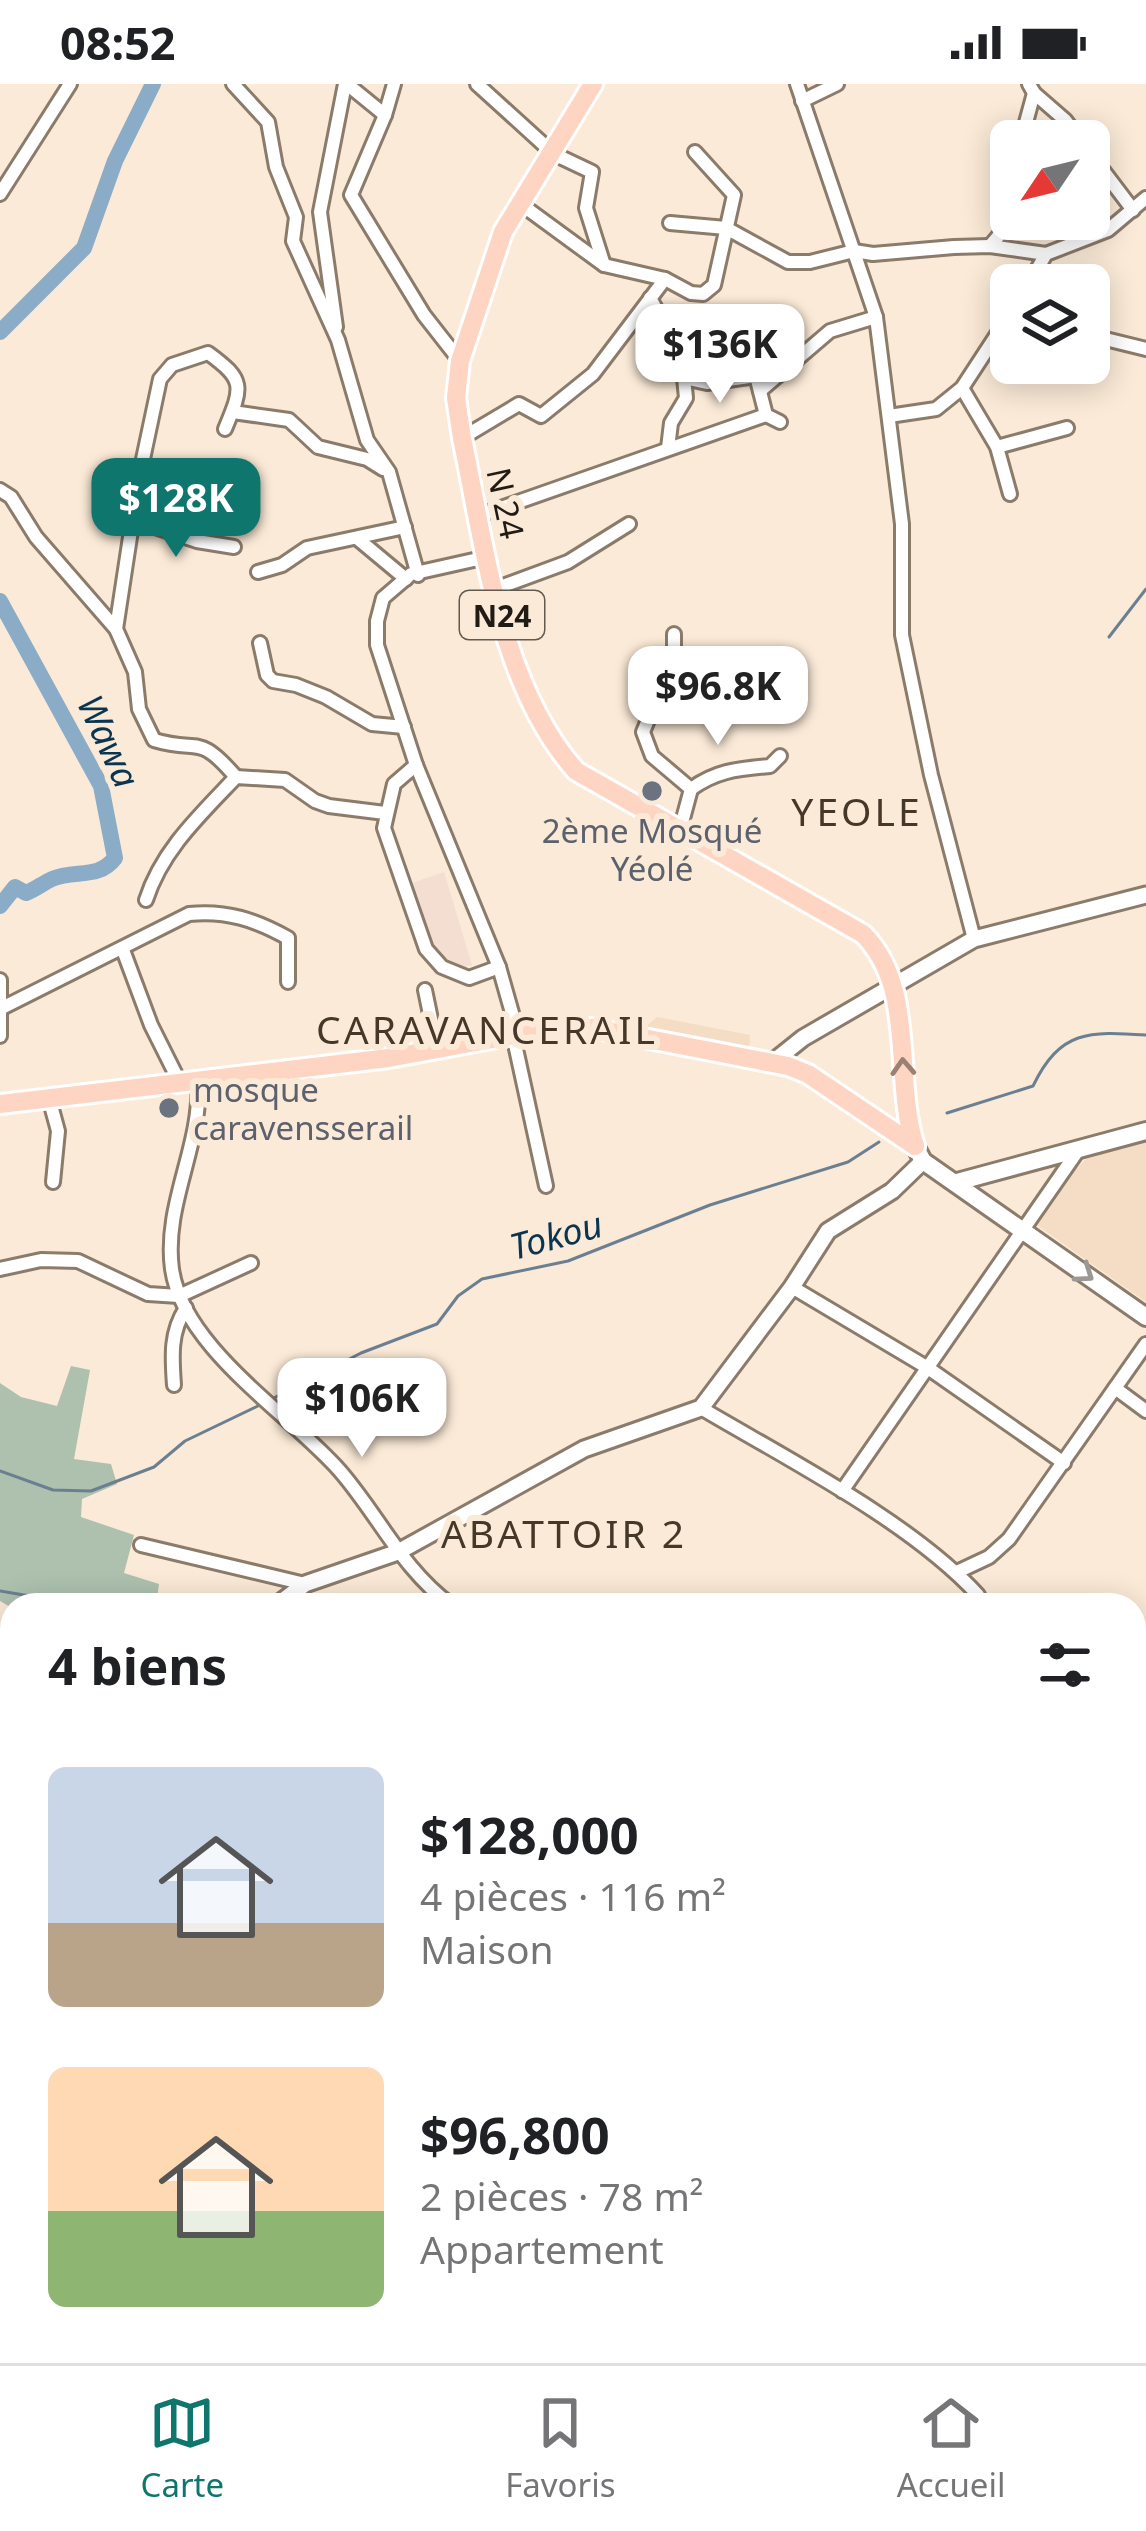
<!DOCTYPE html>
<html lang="fr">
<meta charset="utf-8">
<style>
:root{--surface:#fff;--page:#f2f2f2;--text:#202124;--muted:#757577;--line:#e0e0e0;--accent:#0f766e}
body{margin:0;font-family:"Noto Sans",sans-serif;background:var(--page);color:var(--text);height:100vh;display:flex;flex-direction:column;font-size:45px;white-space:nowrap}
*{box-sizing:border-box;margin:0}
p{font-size:39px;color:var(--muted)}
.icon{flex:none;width:66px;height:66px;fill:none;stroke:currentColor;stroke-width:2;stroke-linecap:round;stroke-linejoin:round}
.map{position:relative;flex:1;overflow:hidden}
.drawer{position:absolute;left:0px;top:1509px;width:1146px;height:771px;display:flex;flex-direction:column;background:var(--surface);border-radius:36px 36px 0 0;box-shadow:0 6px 30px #0003}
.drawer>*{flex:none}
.needle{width:78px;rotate:235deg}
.buttons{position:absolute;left:990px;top:36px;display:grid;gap:24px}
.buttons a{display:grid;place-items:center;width:120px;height:120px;border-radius:18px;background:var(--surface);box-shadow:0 6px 30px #0003;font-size:60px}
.price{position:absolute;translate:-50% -102px;padding:0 27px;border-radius:24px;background:#fff;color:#222;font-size:39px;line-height:78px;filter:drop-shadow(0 3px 6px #0008)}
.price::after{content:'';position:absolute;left:50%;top:72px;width:36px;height:27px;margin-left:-18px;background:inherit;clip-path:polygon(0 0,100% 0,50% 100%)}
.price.current{background:var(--accent);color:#fff}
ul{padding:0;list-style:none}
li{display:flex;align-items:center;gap:36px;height:300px;padding:0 48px}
li span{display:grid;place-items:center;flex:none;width:336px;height:240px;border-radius:18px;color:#555}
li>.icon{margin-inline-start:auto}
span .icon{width:144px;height:144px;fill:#fffc;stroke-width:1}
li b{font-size:51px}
h2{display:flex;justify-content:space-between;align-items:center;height:144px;padding:0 48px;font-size:51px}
.status{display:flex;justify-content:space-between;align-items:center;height:84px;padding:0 60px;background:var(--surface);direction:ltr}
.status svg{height:33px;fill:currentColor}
.tab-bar{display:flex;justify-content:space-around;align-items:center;height:168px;border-top:3px solid var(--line);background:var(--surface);font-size:33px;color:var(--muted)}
.tab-bar a{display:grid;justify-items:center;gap:6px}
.tab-bar .current{color:var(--accent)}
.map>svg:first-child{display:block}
</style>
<div class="status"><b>08:52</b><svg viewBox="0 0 49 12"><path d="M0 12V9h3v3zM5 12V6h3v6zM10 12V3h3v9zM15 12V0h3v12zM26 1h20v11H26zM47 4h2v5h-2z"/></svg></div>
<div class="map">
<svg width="1146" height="2279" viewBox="0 0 1146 2279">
<rect width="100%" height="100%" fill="#fbead7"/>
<g fill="#f4ddc4">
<path d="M657,933L750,951L749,969L644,944Z"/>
<path d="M1146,1055V1218L1034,1139L1057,1105L1087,1074Z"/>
</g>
<path fill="#f4ded1" d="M444,788L472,881L435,891L406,801Z"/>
<path fill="#aec1af" d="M71,1282L90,1286L74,1375L111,1380L117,1400L82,1415L81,1433L134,1451L124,1489L159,1500L156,1521L12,1524L0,1517V1299L21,1313L57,1322Z"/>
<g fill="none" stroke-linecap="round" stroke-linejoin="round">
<g stroke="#6a8092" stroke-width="3">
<path d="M1109,553L1146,505"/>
<path d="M947,1029L1033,1002C1060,946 1089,947 1146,951"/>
<path d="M270,1316L361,1269L437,1240L458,1212L482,1195L568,1177L710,1121L848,1078L879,1058"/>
<path d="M0,1387L53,1406L91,1407L154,1383L185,1357L262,1320"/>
<path d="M0,1507L42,1514L52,1521"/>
<path d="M650,2268L656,2279"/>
</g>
<g stroke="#8aacc7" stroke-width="16">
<path d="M0,248L84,164L115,77L153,0"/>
<path d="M0,517L101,702L115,774C98,796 75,785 52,795C43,799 36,805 26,809L15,803L0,822"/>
</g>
<g stroke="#8b7b6a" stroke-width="18">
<g id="minor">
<path d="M233,0L268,38L276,83L296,133L293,157L338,256L367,356L389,388L418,491"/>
<path d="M347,0L385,31"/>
<path d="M394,0L385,31L351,111L424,231L460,277"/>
<path d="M477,0L554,70L592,88L586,124L604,181"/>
<path d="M797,0L876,233L902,440V551L931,691L974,855"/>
<path d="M1034,9L1065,36L1081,57"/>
<path d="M802,17L837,0"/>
<path d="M1021,57L1034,9L1029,0"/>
<path d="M1089,68L1133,126"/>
<path d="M0,110L70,0"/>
<path d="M522,121L604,181L665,195"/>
<path d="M670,139L726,144L788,178H810L854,167L873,170L954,163L990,162L1046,170"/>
<path d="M990,162L1001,149L1011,101"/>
<path d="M1028,201L1046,170L1108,146L1146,114"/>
<path d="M650,214L678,265L684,294L686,314L671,339L668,364"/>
<path d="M336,243L320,128L345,0"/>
<path d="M1089,251L1146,265"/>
<path d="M748,258L760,281L756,292L766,331L780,338"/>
<path d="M684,294L707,299L756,292"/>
<path d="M962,304L997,363L1010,410"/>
<path d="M760,307L830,247L876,233"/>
<path d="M233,328L289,336L318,363L367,375L383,385"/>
<path d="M889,332L936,325L962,304L1011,229"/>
<path d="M225,345C243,302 245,296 208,269L172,281L160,295L139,394L116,545L135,588L139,625L154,656C201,670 197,648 236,693"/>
<path d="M462,354L519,320L541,332L593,290L665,195L691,209L703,210L714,201L734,111L695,68"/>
<path d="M997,363L1067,344"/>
<path d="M0,406L11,413L36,453L116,545"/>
<path d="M478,432L766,331"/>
<path d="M134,436L197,457L234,463"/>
<path d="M358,455L406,495"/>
<path d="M487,473L411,490L383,514L377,537V561L416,681L499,883L518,950"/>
<path d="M258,488L282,481L307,464L405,443"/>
<path d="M495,505L568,478L629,440"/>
<path d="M674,550V597L660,607L643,648L652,672L691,705L680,746"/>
<path d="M260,559L267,591L273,597L296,601L326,613L372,640L404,643"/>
<path d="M416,681L394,700L384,744L426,865L442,883L469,894L499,883"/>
<path d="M691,705C717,686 739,685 770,682L780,672"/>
<path d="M146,816C162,766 200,731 236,693L285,696L315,717L329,722L385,729"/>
<path d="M123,866L151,941L179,997"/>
<path d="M0,896V952"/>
<path d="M425,906L437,964"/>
<path d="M2,924L189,830C226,826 256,836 288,854V898"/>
<path d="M513,951L546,1102"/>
<path d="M198,995C203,1060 163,1120 172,1185C183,1264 290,1330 340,1387C379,1432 402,1485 451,1521"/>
<path d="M49,1014L58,1047L53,1098"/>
<path d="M0,1185L41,1176L78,1177L148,1210L179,1212L251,1179"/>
<path d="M792,1203L928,1284L1064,1379"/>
<path d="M174,1301C172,1273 170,1248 186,1224"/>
<path d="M1115,1304L1146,1327"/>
<path d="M701,1324C787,1375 911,1438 978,1511V1521"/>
<path d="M842,1407L1079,1065"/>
<path d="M141,1461L305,1500"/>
<path d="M957,1488L989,1473L1009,1455L1146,1260"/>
<path d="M0,1746L12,1739"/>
<path d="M0,1784L12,1805"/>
<path d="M0,1835L12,1828"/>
<path d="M1134,1842L1146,1851"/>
<path d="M0,1950L12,1971"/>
<path d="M0,1988L12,1981"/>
<path d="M1134,2060L1146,2053"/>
<path d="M0,2154L12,2175"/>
<path d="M0,2234L12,2227"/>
<path d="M69,2268L74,2279"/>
<path d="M190,2268L204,2279"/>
<path d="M426,2268L433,2279"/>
<path d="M505,2268L513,2279"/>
<path d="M766,2268L769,2279"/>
<path d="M1098,2268L1106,2279"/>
</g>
</g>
<g stroke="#8b7b6a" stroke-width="21">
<g id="tertiary">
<path d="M773,978L803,954L974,855L1146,811"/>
<path d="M277,1521L305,1500L398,1468L584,1365L701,1324L792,1203L828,1147L892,1107L923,1077"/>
<path d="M0,1597L12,1616"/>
</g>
</g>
<g stroke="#8b7b6a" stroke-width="22">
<g id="secondary">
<path d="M915,1062L923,1077L1146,1233"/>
<path d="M957,1098L1146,1047"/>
</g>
</g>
<g stroke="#fff" stroke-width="24">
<g id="primary">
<path d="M593,0L503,148L460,277L456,314L462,354C485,463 500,601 576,687L863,850C917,904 893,994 915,1062"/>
<path d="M0,1020L389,974L518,950L592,944L788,982L808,990L915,1062"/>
</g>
</g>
<use href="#minor" stroke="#fff" stroke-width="12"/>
<use href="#tertiary" stroke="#fff" stroke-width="15"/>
<use href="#secondary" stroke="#fff" stroke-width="16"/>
<use href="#primary" stroke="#fed5c3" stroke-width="18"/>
</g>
<defs><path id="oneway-chevron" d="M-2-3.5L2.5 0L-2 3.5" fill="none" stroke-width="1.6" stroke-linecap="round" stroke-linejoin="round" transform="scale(3)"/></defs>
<use stroke="#9b8175" href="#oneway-chevron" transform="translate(903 983) rotate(-93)"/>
<use stroke="#9b9896" href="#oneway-chevron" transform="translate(1085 1190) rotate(35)"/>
<g fill="#6b7280" stroke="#fbead7" stroke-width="4.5">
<circle cx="652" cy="707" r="12"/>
<circle cx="169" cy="1024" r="12"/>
</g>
<g text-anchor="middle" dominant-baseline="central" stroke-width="12" stroke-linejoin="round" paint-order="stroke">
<rect fill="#fbead7" stroke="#62594f" stroke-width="3" x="460" y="507" width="84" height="48" rx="9"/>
<g font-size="30" font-weight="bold" fill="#211b15">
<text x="502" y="531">N24</text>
</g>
<g font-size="33" fill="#211b15" stroke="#fbead7">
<text transform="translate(506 419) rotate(78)">N 24</text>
</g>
<g font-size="33" fill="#5b616d" stroke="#fbead7">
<text x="652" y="746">2ème Mosqué<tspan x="652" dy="38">Yéolé</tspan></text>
<text x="193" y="1005" text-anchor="start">mosque<tspan x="193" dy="38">caravensserail</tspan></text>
</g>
<g font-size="36" font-style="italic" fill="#0a3551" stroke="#fbead7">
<text transform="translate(109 657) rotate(65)">Wawa</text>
<text transform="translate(556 1151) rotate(-15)">Tokou</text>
</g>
<g font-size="39" letter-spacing="3" fill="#453829" stroke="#fbead7">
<text x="857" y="726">YEOLE</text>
<text x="487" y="944">CARAVANCERAIL</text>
<text x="564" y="1448">ABATTOIR 2</text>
</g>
</g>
</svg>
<div class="buttons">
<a><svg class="needle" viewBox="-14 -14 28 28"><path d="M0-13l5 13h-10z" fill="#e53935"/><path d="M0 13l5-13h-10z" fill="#757577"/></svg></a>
<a><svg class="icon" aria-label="layers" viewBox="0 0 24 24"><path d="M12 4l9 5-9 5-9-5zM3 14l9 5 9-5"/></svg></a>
</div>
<b class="price" style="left:720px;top:322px">$136K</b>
<b class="price current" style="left:176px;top:476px">$128K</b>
<b class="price" style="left:718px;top:664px">$96.8K</b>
<b class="price" style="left:362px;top:1376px">$106K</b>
<section class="drawer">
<h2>4 biens<svg class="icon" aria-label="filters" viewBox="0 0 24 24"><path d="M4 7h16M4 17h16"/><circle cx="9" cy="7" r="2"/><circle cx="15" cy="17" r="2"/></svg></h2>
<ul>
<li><span style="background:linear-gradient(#c9d6e8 65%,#b9a48a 0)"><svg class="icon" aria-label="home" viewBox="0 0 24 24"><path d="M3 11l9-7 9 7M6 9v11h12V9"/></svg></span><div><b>$128,000</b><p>4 pièces · 116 m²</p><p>Maison</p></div></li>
<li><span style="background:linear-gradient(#ffd9b3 60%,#8fb573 0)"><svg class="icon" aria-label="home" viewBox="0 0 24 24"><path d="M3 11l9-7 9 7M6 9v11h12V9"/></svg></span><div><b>$96,800</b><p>2 pièces · 78 m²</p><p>Appartement</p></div></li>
</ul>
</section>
</div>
<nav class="tab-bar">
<a class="current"><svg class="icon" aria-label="map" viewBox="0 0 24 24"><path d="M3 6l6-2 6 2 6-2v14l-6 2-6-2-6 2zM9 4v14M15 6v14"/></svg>Carte</a>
<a><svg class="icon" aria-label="saved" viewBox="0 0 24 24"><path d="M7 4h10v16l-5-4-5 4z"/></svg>Favoris</a>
<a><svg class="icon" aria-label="home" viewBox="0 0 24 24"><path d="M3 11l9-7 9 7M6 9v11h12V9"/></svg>Accueil</a>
</nav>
